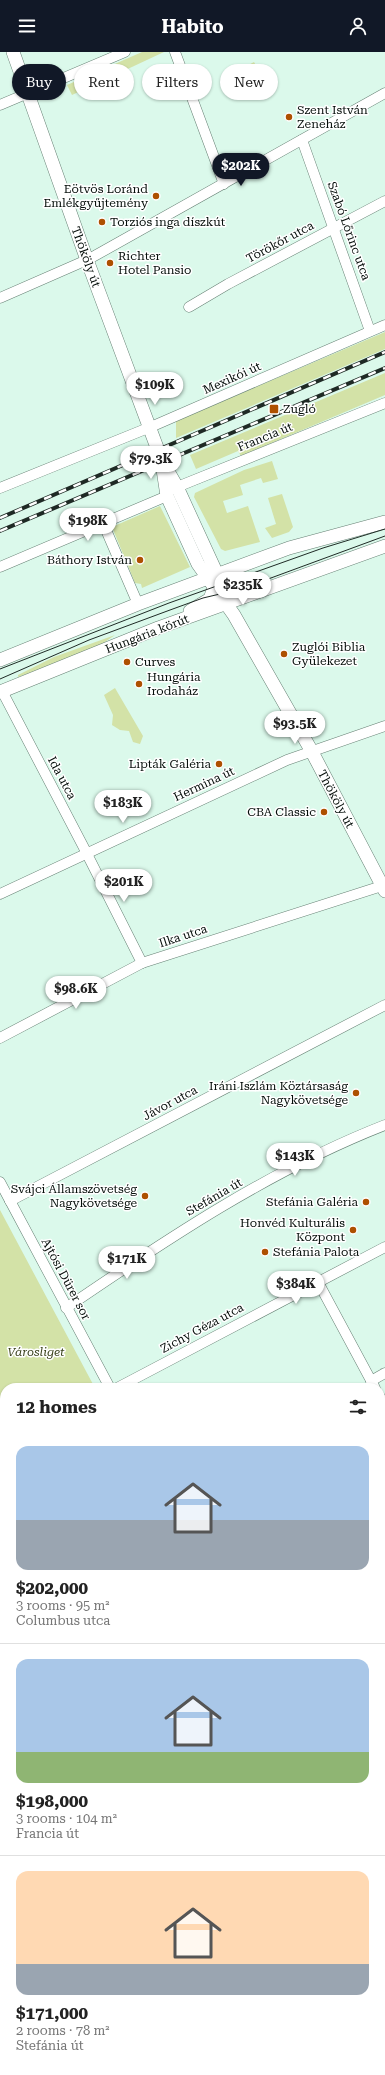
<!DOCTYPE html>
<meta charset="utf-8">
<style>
:root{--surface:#fff;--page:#f6f6f6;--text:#222;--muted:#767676;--line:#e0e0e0;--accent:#111827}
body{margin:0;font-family:"Roboto Serif",serif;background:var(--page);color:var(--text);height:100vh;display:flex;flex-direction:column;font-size:15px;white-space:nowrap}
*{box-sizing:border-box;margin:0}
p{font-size:13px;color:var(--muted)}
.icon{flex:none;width:22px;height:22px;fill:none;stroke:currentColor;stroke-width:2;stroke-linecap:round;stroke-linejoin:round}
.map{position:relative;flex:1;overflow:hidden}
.panel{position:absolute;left:0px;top:1331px;width:385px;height:692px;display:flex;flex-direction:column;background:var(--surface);border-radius:16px 16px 0 0;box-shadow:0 1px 3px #0004}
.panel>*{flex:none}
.top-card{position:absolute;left:12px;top:12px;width:361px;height:36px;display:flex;gap:8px}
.price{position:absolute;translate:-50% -34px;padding:0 9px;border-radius:14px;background:#fff;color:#222;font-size:13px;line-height:26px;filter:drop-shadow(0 1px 2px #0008)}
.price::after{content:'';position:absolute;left:50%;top:24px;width:12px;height:9px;margin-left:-6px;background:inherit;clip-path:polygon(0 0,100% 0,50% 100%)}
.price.selected{background:var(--accent);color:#fff}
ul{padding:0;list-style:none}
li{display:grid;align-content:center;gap:8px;height:212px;padding:0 16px}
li+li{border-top:1px solid var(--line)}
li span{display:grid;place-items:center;height:124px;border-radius:12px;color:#555}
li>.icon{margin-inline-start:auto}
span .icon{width:72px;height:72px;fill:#fffc;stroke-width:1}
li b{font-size:17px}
h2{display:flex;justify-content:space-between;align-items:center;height:48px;padding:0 16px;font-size:17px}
.chip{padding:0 14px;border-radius:18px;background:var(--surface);box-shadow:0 1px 3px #0004;font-size:14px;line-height:36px}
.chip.selected{background:var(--accent);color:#fff}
header{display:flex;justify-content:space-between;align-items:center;height:52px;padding:0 16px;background:var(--accent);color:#fff;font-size:18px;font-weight:700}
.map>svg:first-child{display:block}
</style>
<header><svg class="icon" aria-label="menu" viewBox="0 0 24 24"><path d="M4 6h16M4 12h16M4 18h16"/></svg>Habito<svg class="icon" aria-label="person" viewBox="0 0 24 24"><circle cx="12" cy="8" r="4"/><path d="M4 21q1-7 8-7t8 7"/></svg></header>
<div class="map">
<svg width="385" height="2023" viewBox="0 0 385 2023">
<rect width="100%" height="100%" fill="#dbf9eb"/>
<g fill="#d3e2a7">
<path d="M142,0H164L72,43L67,33Z"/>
<path d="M254,10L268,36L254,44L239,18Z"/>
<path d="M385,280V297L176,386V369Z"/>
<path d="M385,321V343L241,404L238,399L196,417L190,403Z"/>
<path d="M272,409L278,427L263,431L261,426L240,433L243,443L223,449L227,461L248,454L260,490L225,499L221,497L194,445L195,441L244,418Z"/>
<path d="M282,442L293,475L289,480L272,486L265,476L276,472L268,446Z"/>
<path d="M160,454L190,515L142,536L141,532L135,531L112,475Z"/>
<path d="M115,583L92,599L18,625V623L54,605Z"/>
<path d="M115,636L143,684L140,692L133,690L129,679L120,678L112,673L113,663L104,643Z"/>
<path d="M0,1158L95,1336H5V2011L0,2012Z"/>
<path d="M384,1594L385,1625L380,1628V1596Z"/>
</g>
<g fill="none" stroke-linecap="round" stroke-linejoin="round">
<g stroke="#2f7682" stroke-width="2.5">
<path d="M0,1359L5,1360"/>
<path d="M4,1425L5,1423"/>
</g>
<g stroke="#668074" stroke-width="11">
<g id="minor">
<path d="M175,0L224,132"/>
<path d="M0,53L125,0"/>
<path d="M302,88L370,279"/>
<path d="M0,246L89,207L385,41"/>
<path d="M189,255L228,232L385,149"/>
<path d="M177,435L385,351"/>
<path d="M0,436L153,374L385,273"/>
<path d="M103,471L138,552"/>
<path d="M0,515L167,444"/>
<path d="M2,639L83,794L142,911"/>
<path d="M0,842L287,708L385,674"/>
<path d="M0,986L142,911L385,833"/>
<path d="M0,1130L110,1336"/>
<path d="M10,1149L385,953"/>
<path d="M318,1230L375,1336"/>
<path d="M66,1256C167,1187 270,1118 385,1073"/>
<path d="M371,1329L385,1321"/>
<path d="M117,1336L385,1195"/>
<path d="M380,1345L385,1354"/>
<path d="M380,1703L385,1700"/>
<path d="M380,1846L385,1856"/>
<path d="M380,1906L385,1900"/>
<path d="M198,2018L199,2023"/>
<path d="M332,2018L333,2023"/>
</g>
</g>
<g stroke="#668074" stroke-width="14">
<g id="major">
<path d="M13,0L87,208L162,409L177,435L221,531L227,551"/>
<path d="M162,411L167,444L198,512L234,563L311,698L385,839"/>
<path d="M190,559L210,547L216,530"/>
<path d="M0,608L138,552L289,496L385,470"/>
<path d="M0,640L158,576L385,494"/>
<path d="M380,1919L385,1918"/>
<path d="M7,2023L24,2018"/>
<path d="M74,2023L90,2018"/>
</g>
</g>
<use href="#minor" stroke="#fff" stroke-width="10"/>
<use href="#major" stroke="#fff" stroke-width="13"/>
<g stroke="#1f2a25" stroke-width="1">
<path d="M0,617L169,551L323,496L385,477"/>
<path d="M0,627L89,588L170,558L203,546L241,537L385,484"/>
</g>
<g stroke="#1f2a25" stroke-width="4">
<g id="rail">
<path d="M0,466L385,300"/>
<path d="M0,479L385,316"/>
</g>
</g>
<use href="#rail" stroke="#fff" stroke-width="2.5" stroke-dasharray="8" stroke-linecap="butt"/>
</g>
<g fill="#ae5000" stroke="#fff" stroke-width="1.5">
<circle cx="289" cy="65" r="4"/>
<circle cx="156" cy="144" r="4"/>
<circle cx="102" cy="170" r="4"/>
<circle cx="110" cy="211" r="4"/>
<rect x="269" y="352" width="10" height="10" rx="2"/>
<circle cx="140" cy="508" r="4"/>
<circle cx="284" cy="602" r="4"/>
<circle cx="127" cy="610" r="4"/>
<circle cx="139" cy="632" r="4"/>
<circle cx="219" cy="712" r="4"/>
<circle cx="324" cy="760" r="4"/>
<circle cx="356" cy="1041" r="4"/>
<circle cx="145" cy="1144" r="4"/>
<circle cx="366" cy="1150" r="4"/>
<circle cx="353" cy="1178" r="4"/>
<circle cx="265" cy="1200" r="4"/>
</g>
<g text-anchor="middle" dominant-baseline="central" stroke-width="3" stroke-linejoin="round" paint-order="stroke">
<g font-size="12" fill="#050e0a" stroke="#fff" text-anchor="start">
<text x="297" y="58">Szent István<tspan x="297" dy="14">Zeneház</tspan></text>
<text x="148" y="137" text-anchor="end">Eötvös Loránd<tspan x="148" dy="14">Emlékgyűjtemény</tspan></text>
<text x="110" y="170">Torziós inga díszkút</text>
<text x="118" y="204">Richter<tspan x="118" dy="14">Hotel Pansio</tspan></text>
<text x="283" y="357">Zugló</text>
<text x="132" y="508" text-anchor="end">Báthory István</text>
<text x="292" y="595">Zuglói Biblia<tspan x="292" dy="14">Gyülekezet</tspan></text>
<text x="135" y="610">Curves</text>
<text x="147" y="625">Hungária<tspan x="147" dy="14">Irodaház</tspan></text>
<text x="211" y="712" text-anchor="end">Lipták Galéria</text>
<text x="316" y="760" text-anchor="end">CBA Classic</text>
<text x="348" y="1034" text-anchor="end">Iráni Iszlám Köztársaság<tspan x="348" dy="14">Nagykövetsége</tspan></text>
<text x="137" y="1137" text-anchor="end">Svájci Államszövetség<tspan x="137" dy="14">Nagykövetsége</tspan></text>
<text x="358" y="1150" text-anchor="end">Stefánia Galéria</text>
<text x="345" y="1171" text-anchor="end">Honvéd Kulturális<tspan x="345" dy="14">Központ</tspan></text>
<text x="273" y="1200">Stefánia Palota</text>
</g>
<g font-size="12" fill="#050e0a" stroke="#fff">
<text transform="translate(349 179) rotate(70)">Szabó Lőrinc utca</text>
<text transform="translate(280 190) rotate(-28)">Törökőr utca</text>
<text transform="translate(86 205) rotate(70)">Thököly út</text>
<text transform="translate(232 326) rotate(-24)">Mexikói út</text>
<text transform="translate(265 385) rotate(-22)">Francia út</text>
<text transform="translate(147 582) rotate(-21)">Hungária körút</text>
<text transform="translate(62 726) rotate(62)">Ida utca</text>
<text transform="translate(204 732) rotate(-25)">Hermina út</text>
<text transform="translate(336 747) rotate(62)">Thököly út</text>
<text transform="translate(183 884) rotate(-18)">Ilka utca</text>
<text transform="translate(170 1051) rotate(-28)">Jávor utca</text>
<text transform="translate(214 1145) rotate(-30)">Stefánia út</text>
<text transform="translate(66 1227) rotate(62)">Ajtósi Dürer sor</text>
<text transform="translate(202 1276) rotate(-28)">Zichy Géza utca</text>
</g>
<g font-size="12" font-style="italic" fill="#39411b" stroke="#fff">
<text x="36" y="1300">Városliget</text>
</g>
</g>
</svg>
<b class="price selected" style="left:241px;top:135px">$202K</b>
<b class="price" style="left:155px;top:354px">$109K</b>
<b class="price" style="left:151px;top:428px">$79.3K</b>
<b class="price" style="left:88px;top:490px">$198K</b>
<b class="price" style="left:243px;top:554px">$235K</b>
<b class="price" style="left:295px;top:693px">$93.5K</b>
<b class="price" style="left:123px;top:772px">$183K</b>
<b class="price" style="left:124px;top:851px">$201K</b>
<b class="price" style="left:76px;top:958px">$98.6K</b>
<b class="price" style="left:295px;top:1125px">$143K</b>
<b class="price" style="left:127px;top:1228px">$171K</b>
<b class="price" style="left:296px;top:1253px">$384K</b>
<div class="top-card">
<a class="chip selected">Buy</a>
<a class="chip">Rent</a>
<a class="chip">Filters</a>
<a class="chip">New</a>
</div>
<section class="panel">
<h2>12 homes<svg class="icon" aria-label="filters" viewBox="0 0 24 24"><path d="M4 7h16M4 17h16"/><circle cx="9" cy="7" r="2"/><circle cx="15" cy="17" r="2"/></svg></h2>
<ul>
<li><span style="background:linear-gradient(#a9c7e8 60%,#9aa5b1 0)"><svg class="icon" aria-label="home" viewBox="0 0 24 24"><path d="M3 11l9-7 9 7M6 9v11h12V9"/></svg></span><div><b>$202,000</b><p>3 rooms · 95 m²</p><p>Columbus utca</p></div></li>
<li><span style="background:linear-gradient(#a9c7e8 75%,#8fb573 0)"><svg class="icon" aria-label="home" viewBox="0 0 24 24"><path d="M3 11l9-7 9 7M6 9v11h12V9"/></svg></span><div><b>$198,000</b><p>3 rooms · 104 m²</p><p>Francia út</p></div></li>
<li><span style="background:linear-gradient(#ffd9b3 75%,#9aa5b1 0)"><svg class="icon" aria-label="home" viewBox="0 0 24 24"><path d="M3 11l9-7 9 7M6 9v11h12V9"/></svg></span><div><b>$171,000</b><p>2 rooms · 78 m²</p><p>Stefánia út</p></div></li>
</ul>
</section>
</div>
